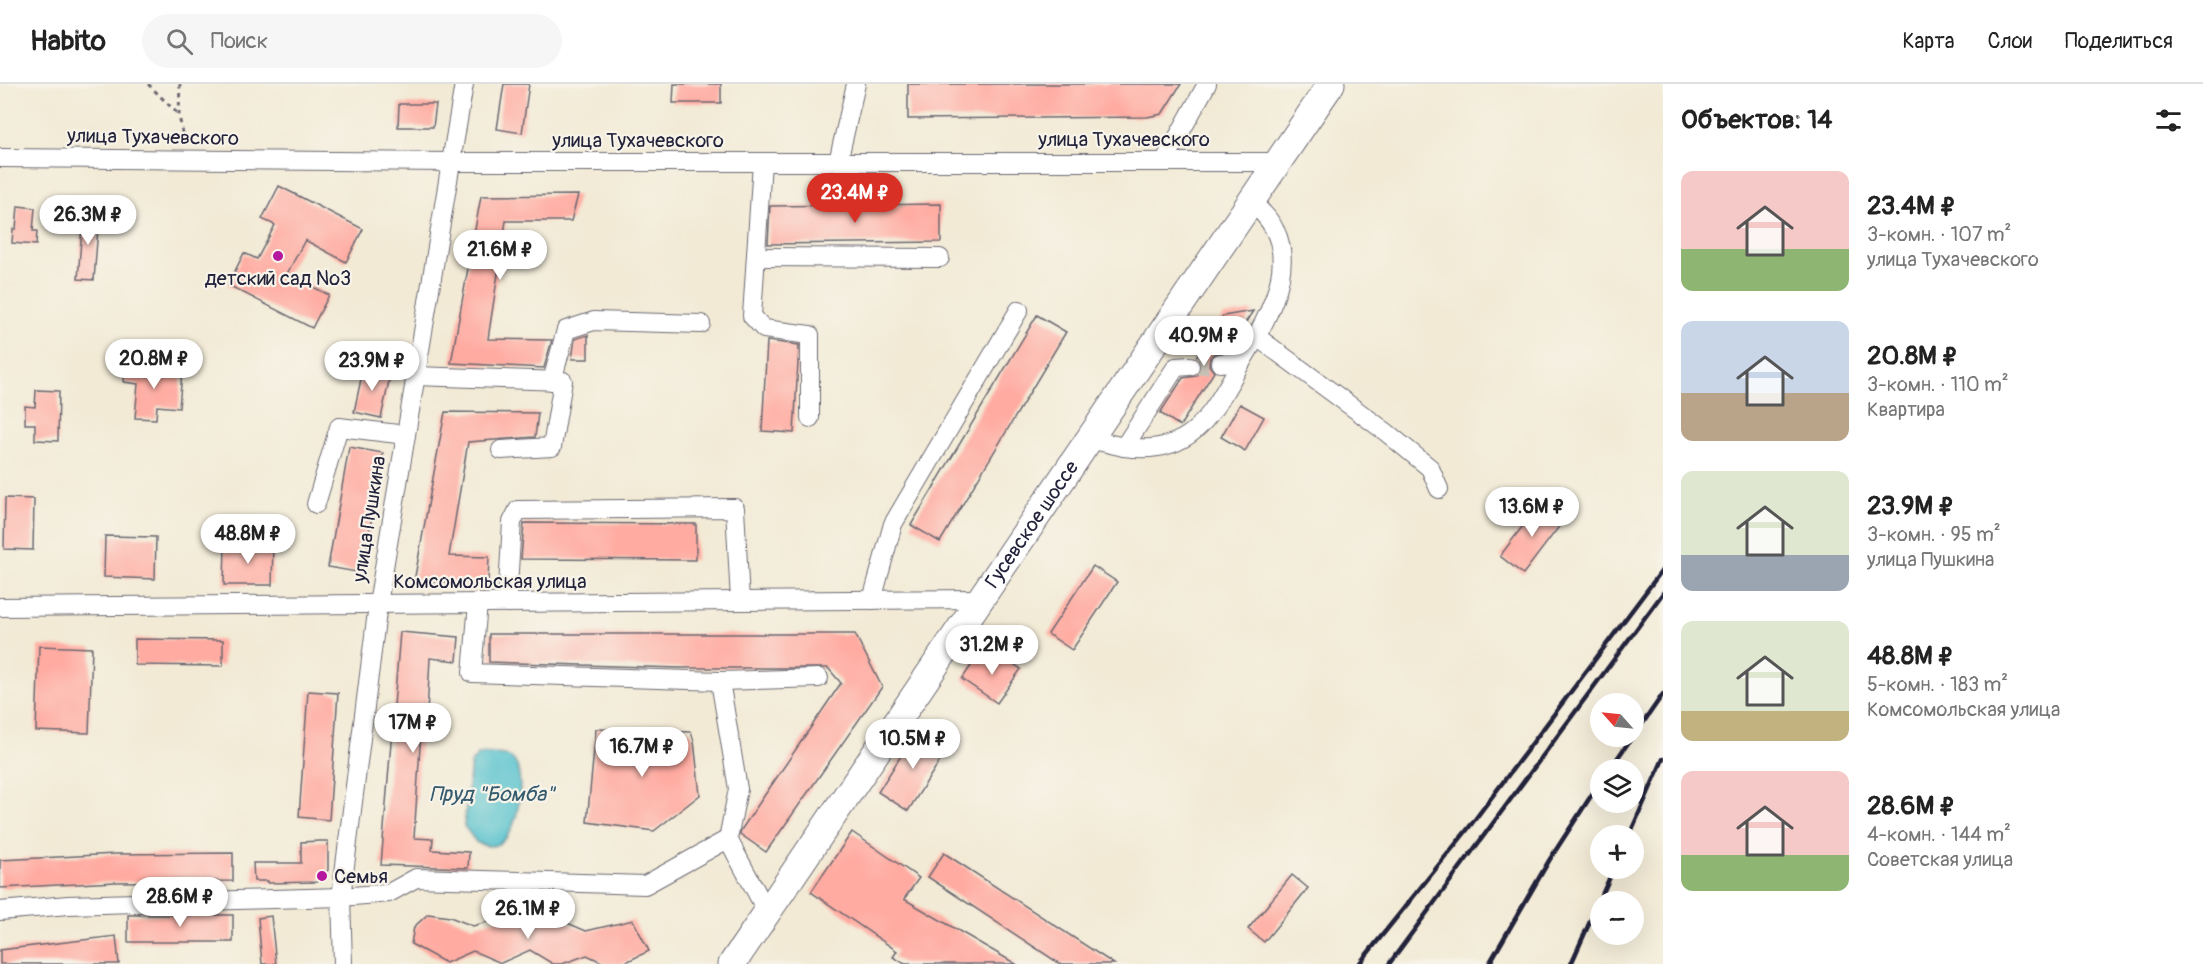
<!DOCTYPE html>
<html lang="ru">
<meta charset="utf-8">
<style>
:root{--surface:#fff;--page:#f6f6f6;--text:#222;--muted:#767676;--line:#e0e0e0;--accent:#d93025}
body{margin:0;font-family:Pangolin,sans-serif;background:var(--page);color:var(--text);height:100vh;display:flex;flex-direction:column;font-size:22px;white-space:nowrap}
*{box-sizing:border-box;margin:0}
p{font-size:20px;color:var(--muted)}
.icon{flex:none;width:33px;height:33px;fill:none;stroke:currentColor;stroke-width:2;stroke-linecap:round;stroke-linejoin:round}
.map{position:relative;flex:1;overflow:hidden}
.drawer{display:flex;flex-direction:column;background:var(--surface);width:540px}
.drawer>*{flex:none}
.needle{width:39px;rotate:297deg}
.fabs{position:absolute;left:1590px;top:609px;display:grid;gap:12px}
.fabs a{display:grid;place-items:center;width:54px;height:54px;border-radius:50%;background:var(--surface);box-shadow:0 6px 24px #0002;font-size:30px}
.price{position:absolute;translate:-50% -51px;padding:0 14px;border-radius:21px;background:#fff;color:#222;font-size:20px;line-height:39px;filter:drop-shadow(0 2px 3px #0008)}
.price::after{content:'';position:absolute;left:50%;top:36px;width:18px;height:14px;margin-left:-9px;background:inherit;clip-path:polygon(0 0,100% 0,50% 100%)}
.price.active{background:var(--accent);color:#fff}
ul{padding:0;list-style:none}
li{display:flex;align-items:center;gap:18px;height:150px;padding:0 18px}
li span{display:grid;place-items:center;flex:none;width:168px;height:120px;border-radius:12px;color:#555}
li>.icon{margin-inline-start:auto}
span .icon{width:72px;height:72px;fill:#fffc;stroke-width:1}
li b{font-size:26px}
h2{display:flex;justify-content:space-between;align-items:center;height:72px;padding:0 18px;font-size:26px}
header{display:flex;align-items:center;gap:36px;box-sizing:border-box;height:84px;padding:0 30px;background:var(--surface);border-bottom:2px solid var(--line)}
header strong{font-size:28px}
nav{display:flex;gap:33px;margin-inline-start:auto;font-size:21px}
.search{width:420px;height:54px;background:var(--page);display:flex;align-items:center;gap:15px;box-sizing:border-box;padding:0 21px;border-radius:33px;color:var(--muted);font-size:22px}
main{display:flex;flex:1;min-height:0}
.map>svg:first-child{display:block}
</style>
<header>
<strong>Habito</strong>
<div class="search"><svg class="icon" aria-label="search" viewBox="0 0 24 24"><circle cx="10" cy="10" r="6"/><path d="M15 15l6 6"/></svg>Поиск</div>
<nav><a>Карта</a><a>Слои</a><a>Поделиться</a></nav>
</header>
<main>
<div class="map">
<svg width="1663" height="880" viewBox="0 0 1663 880">
<rect width="100%" height="100%" fill="#f7f3e8"/>
<filter id="ink" filterUnits="userSpaceOnUse"><feTurbulence type="fractalNoise" baseFrequency=".0167" numOctaves="2"/><feDisplacementMap in="SourceGraphic" scale="12" xChannelSelector="R" yChannelSelector="G"/><feConvolveMatrix kernelMatrix="1 2 1 2 8 2 1 2 1" color-interpolation-filters="sRGB"/></filter>
<filter id="wash" filterUnits="userSpaceOnUse"><feTurbulence type="fractalNoise" baseFrequency=".008" numOctaves="4" result="noise"/><feDisplacementMap in="SourceGraphic" scale="24" xChannelSelector="R" yChannelSelector="G"/><feGaussianBlur stdDeviation="1.35" result="paint"/><feColorMatrix in="noise" values="0 0 0 0 0 0 0 0 0 0 0 0 0 0 0 0 0 1.4 0 .05"/><feComposite in="paint" operator="in"/></filter>
<g filter="url(#wash)">
<rect width="100%" height="100%" fill="#f2ead5"/>
<path fill="#56c2ce" stroke="#3c7284" stroke-width="1.5" d="M485,670C495,670 509,669 515,678C526,693 520,781 476,758L464,742L471,679L478,671Z"/>
<g id="blocks">
<g fill="#ffaba1">
<path d="M504,0H529L522,49L497,45Z"/>
<path d="M674,0H721V19H673Z"/>
<path d="M908,0H1181L1162,30L1147,33L908,35Z"/>
<path d="M399,20H436L433,43H398Z"/>
<path d="M279,102L363,145L346,178L305,156L287,190L329,211L312,244L228,201L244,169L257,175L275,141L262,135Z"/>
<path d="M578,111L571,137H506L488,255L552,256L544,284L451,279L481,112Z"/>
<path d="M941,120V158L768,160L770,122Z"/>
<path d="M18,122L35,124L33,147H37L36,161L12,159L13,145H16Z"/>
<path d="M83,129L99,130L94,196L78,195Z"/>
<path d="M1253,227L1227,267L1214,270L1210,274L1209,281L1214,288L1180,342L1160,329L1183,294L1196,292L1200,287L1201,281L1196,273L1223,232Z"/>
<path d="M1037,231L1066,248L940,458L911,441Z"/>
<path d="M588,251V275H572L575,255Z"/>
<path d="M767,257L799,261L794,349L762,347Z"/>
<path d="M364,281L391,288L381,334L354,328Z"/>
<path d="M125,283L182,288L179,324L157,322L156,335L135,334L138,300L124,298Z"/>
<path d="M36,306L59,307L58,357L35,356V340H25V322L35,323Z"/>
<path d="M1240,320L1264,333L1245,367L1221,353Z"/>
<path d="M445,328L538,329L535,353L468,358L449,472L489,473L488,498H414Z"/>
<path d="M349,363L383,369L362,489L328,483Z"/>
<path d="M5,414L34,415L33,466L4,465Z"/>
<path d="M1541,418L1564,436L1523,490L1500,472Z"/>
<path d="M524,439L696,440V476L521,475Z"/>
<path d="M105,452L156,453L155,495L104,493Z"/>
<path d="M225,460L273,461L272,501H224Z"/>
<path d="M1093,482L1117,498L1072,566L1048,550Z"/>
<path d="M400,548L459,553L457,577L430,574L426,648H421L414,754L433,755L432,766L469,768L468,784L381,781Z"/>
<path d="M489,550H855L882,603L766,768L740,750L741,746L841,599L828,584H680L489,578Z"/>
<path d="M135,555L223,556V582L135,581Z"/>
<path d="M39,562L92,564L89,649L36,647Z"/>
<path d="M997,569L1021,585L997,619L962,595L977,573L988,581Z"/>
<path d="M308,607L338,609L329,736L299,733Z"/>
<path d="M596,645L691,648L694,657L700,711L654,747L587,738Z"/>
<path d="M918,645L948,664L908,727L878,708Z"/>
<path d="M852,748L919,794L904,815L1016,880H905L893,873L897,867L811,808Z"/>
<path d="M320,757H328V786L317,798L268,799V797H254L253,779H301V758Z"/>
<path d="M233,769V797L116,798L0,804V776L116,770Z"/>
<path d="M944,769L1114,880H1060L928,793Z"/>
<path d="M1292,791L1308,804L1264,858L1248,845Z"/>
<path d="M428,830L450,833L473,842L504,833L530,842L556,834L586,847L633,836L649,867L622,880H606L587,871L562,880H553L530,866L501,879L473,867L446,879L411,860L414,843Z"/>
<rect x="128" y="831" width="105" height="27"/>
<path d="M271,832L276,880H262L258,834Z"/>
<path d="M116,852L119,880H0V866Z"/>
</g>
</g>
</g>
<g filter="url(#ink)">
<use href="#blocks" fill-opacity="0" stroke="#6b6871" stroke-width="1.5"/>
<g fill="none" stroke-linecap="round" stroke-linejoin="round">
<path stroke="#c8c2b6" stroke-width="18" stroke-dasharray="18 9" stroke-linecap="butt" d="M1190,282L1220,279"/>
<g stroke="#6b6871" stroke-width="20">
<g id="minor">
<path d="M0,74L450,78H1277"/>
<path d="M762,78L752,232L764,245L810,251V334"/>
<path d="M838,78L856,0"/>
<path d="M1164,78L1207,0"/>
<path d="M756,173L940,174"/>
<path d="M1257,253L1386,348L1430,384L1439,405"/>
<path d="M1220,279L1242,277C1272,228 1310,161 1250,118"/>
<path d="M415,292L563,297L552,363L501,366"/>
<path d="M552,297L566,246L594,237L701,240"/>
<path d="M1089,355L1124,363L1176,283L1190,282"/>
<path d="M1124,363C1194,373 1212,329 1242,277"/>
<path d="M316,420L339,343L406,351"/>
<path d="M872,516L893,440L1019,226"/>
<path d="M478,519L472,589L720,597L819,594"/>
<path d="M507,519L512,438L518,426L735,424L740,517"/>
<path d="M0,523L980,515"/>
<path d="M720,597L738,705L728,755"/>
<path d="M0,827L68,821L341,813L389,809L416,794L645,801L728,755L767,828"/>
<path d="M343,880L341,813L378,520L464,0"/>
</g>
</g>
<g stroke="#6b6871" stroke-width="29">
<g id="highway">
<path id="s1" d="M732,880L1331,0"/>
</g>
</g>
<g stroke="#6b6871" stroke-width="3" stroke-dasharray="4.5 4.5" stroke-linecap="butt">
<path d="M148,0L179,31"/>
<path d="M180,0L179,31L184,59"/>
</g>
<use href="#minor" stroke="#fff" stroke-width="18"/>
<use href="#highway" stroke="#fff" stroke-width="27"/>
<g stroke="#22223b" stroke-width="4.5">
<path d="M1634,652L1663,610"/>
<path d="M1609,686L1633,652"/>
<path d="M1629,752L1663,675"/>
<path d="M1359,880L1467,746L1663,485"/>
<path d="M1389,880L1663,509"/>
<path d="M1489,880L1550,775L1600,698"/>
<path d="M1571,880L1614,784"/>
</g>
</g>
</g>
<g fill="#b5179e" stroke="#f7f3e8" stroke-width="2">
<circle cx="278" cy="172" r="6"/>
<circle cx="322" cy="792" r="6"/>
</g>
<g text-anchor="middle" dominant-baseline="central" stroke-width="4.5" stroke-linejoin="round" paint-order="stroke">
<g font-size="20" fill="#22223b" stroke="#f7f3e8">
<text transform="translate(153 53) rotate(1)">улица Тухачевского</text>
<text x="1124" y="55">улица Тухачевского</text>
<text x="638" y="56">улица Тухачевского</text>
<text transform="translate(369 435) rotate(-81)">улица Пушкина</text>
<text stroke="none"><textPath href="#s1" startOffset="532">Гусевское шоссе</textPath></text>
<text x="490" y="497">Комсомольская улица</text>
</g>
<g font-size="20" fill="#22223b" stroke="#f7f3e8">
<text x="278" y="194">детский сад №3</text>
<text x="334" y="792" text-anchor="start">Семья</text>
</g>
<g font-size="21" font-style="italic" fill="#345a6e" stroke="#f7f3e8">
<text x="492" y="710">Пруд "Бомба"</text>
</g>
</g>
</svg>
<div class="fabs">
<a><svg class="needle" viewBox="-14 -14 28 28"><path d="M0-13l5 13h-10z" fill="#e53935"/><path d="M0 13l5-13h-10z" fill="#767676"/></svg></a>
<a><svg class="icon" aria-label="layers" viewBox="0 0 24 24"><path d="M12 4l9 5-9 5-9-5zM3 14l9 5 9-5"/></svg></a>
<a>+</a>
<a>−</a>
</div>
<b class="price active" style="left:855px;top:140px">23.4M ₽</b>
<b class="price" style="left:88px;top:162px">26.3M ₽</b>
<b class="price" style="left:500px;top:197px">21.6M ₽</b>
<b class="price" style="left:1204px;top:283px">40.9M ₽</b>
<b class="price" style="left:154px;top:306px">20.8M ₽</b>
<b class="price" style="left:372px;top:308px">23.9M ₽</b>
<b class="price" style="left:1532px;top:454px">13.6M ₽</b>
<b class="price" style="left:248px;top:481px">48.8M ₽</b>
<b class="price" style="left:992px;top:592px">31.2M ₽</b>
<b class="price" style="left:413px;top:670px">17M ₽</b>
<b class="price" style="left:913px;top:686px">10.5M ₽</b>
<b class="price" style="left:642px;top:694px">16.7M ₽</b>
<b class="price" style="left:180px;top:844px">28.6M ₽</b>
<b class="price" style="left:528px;top:856px">26.1M ₽</b>
</div>
<section class="drawer">
<h2>Объектов: 14<svg class="icon" aria-label="filters" viewBox="0 0 24 24"><path d="M4 7h16M4 17h16"/><circle cx="9" cy="7" r="2"/><circle cx="15" cy="17" r="2"/></svg></h2>
<ul>
<li><span style="background:linear-gradient(#f6c9c9 65%,#8fb573 0)"><svg class="icon" aria-label="home" viewBox="0 0 24 24"><path d="M3 11l9-7 9 7M6 9v11h12V9"/></svg></span><div><b>23.4M ₽</b><p>3-комн. · 107 m²</p><p>улица Тухачевского</p></div></li>
<li><span style="background:linear-gradient(#c9d6e8 60%,#b9a48a 0)"><svg class="icon" aria-label="home" viewBox="0 0 24 24"><path d="M3 11l9-7 9 7M6 9v11h12V9"/></svg></span><div><b>20.8M ₽</b><p>3-комн. · 110 m²</p><p>Квартира</p></div></li>
<li><span style="background:linear-gradient(#dfe7d0 70%,#9aa5b1 0)"><svg class="icon" aria-label="home" viewBox="0 0 24 24"><path d="M3 11l9-7 9 7M6 9v11h12V9"/></svg></span><div><b>23.9M ₽</b><p>3-комн. · 95 m²</p><p>улица Пушкина</p></div></li>
<li><span style="background:linear-gradient(#dfe7d0 75%,#c2b280 0)"><svg class="icon" aria-label="home" viewBox="0 0 24 24"><path d="M3 11l9-7 9 7M6 9v11h12V9"/></svg></span><div><b>48.8M ₽</b><p>5-комн. · 183 m²</p><p>Комсомольская улица</p></div></li>
<li><span style="background:linear-gradient(#f6c9c9 70%,#8fb573 0)"><svg class="icon" aria-label="home" viewBox="0 0 24 24"><path d="M3 11l9-7 9 7M6 9v11h12V9"/></svg></span><div><b>28.6M ₽</b><p>4-комн. · 144 m²</p><p>Советская улица</p></div></li>
</ul>
</section>
</main>
